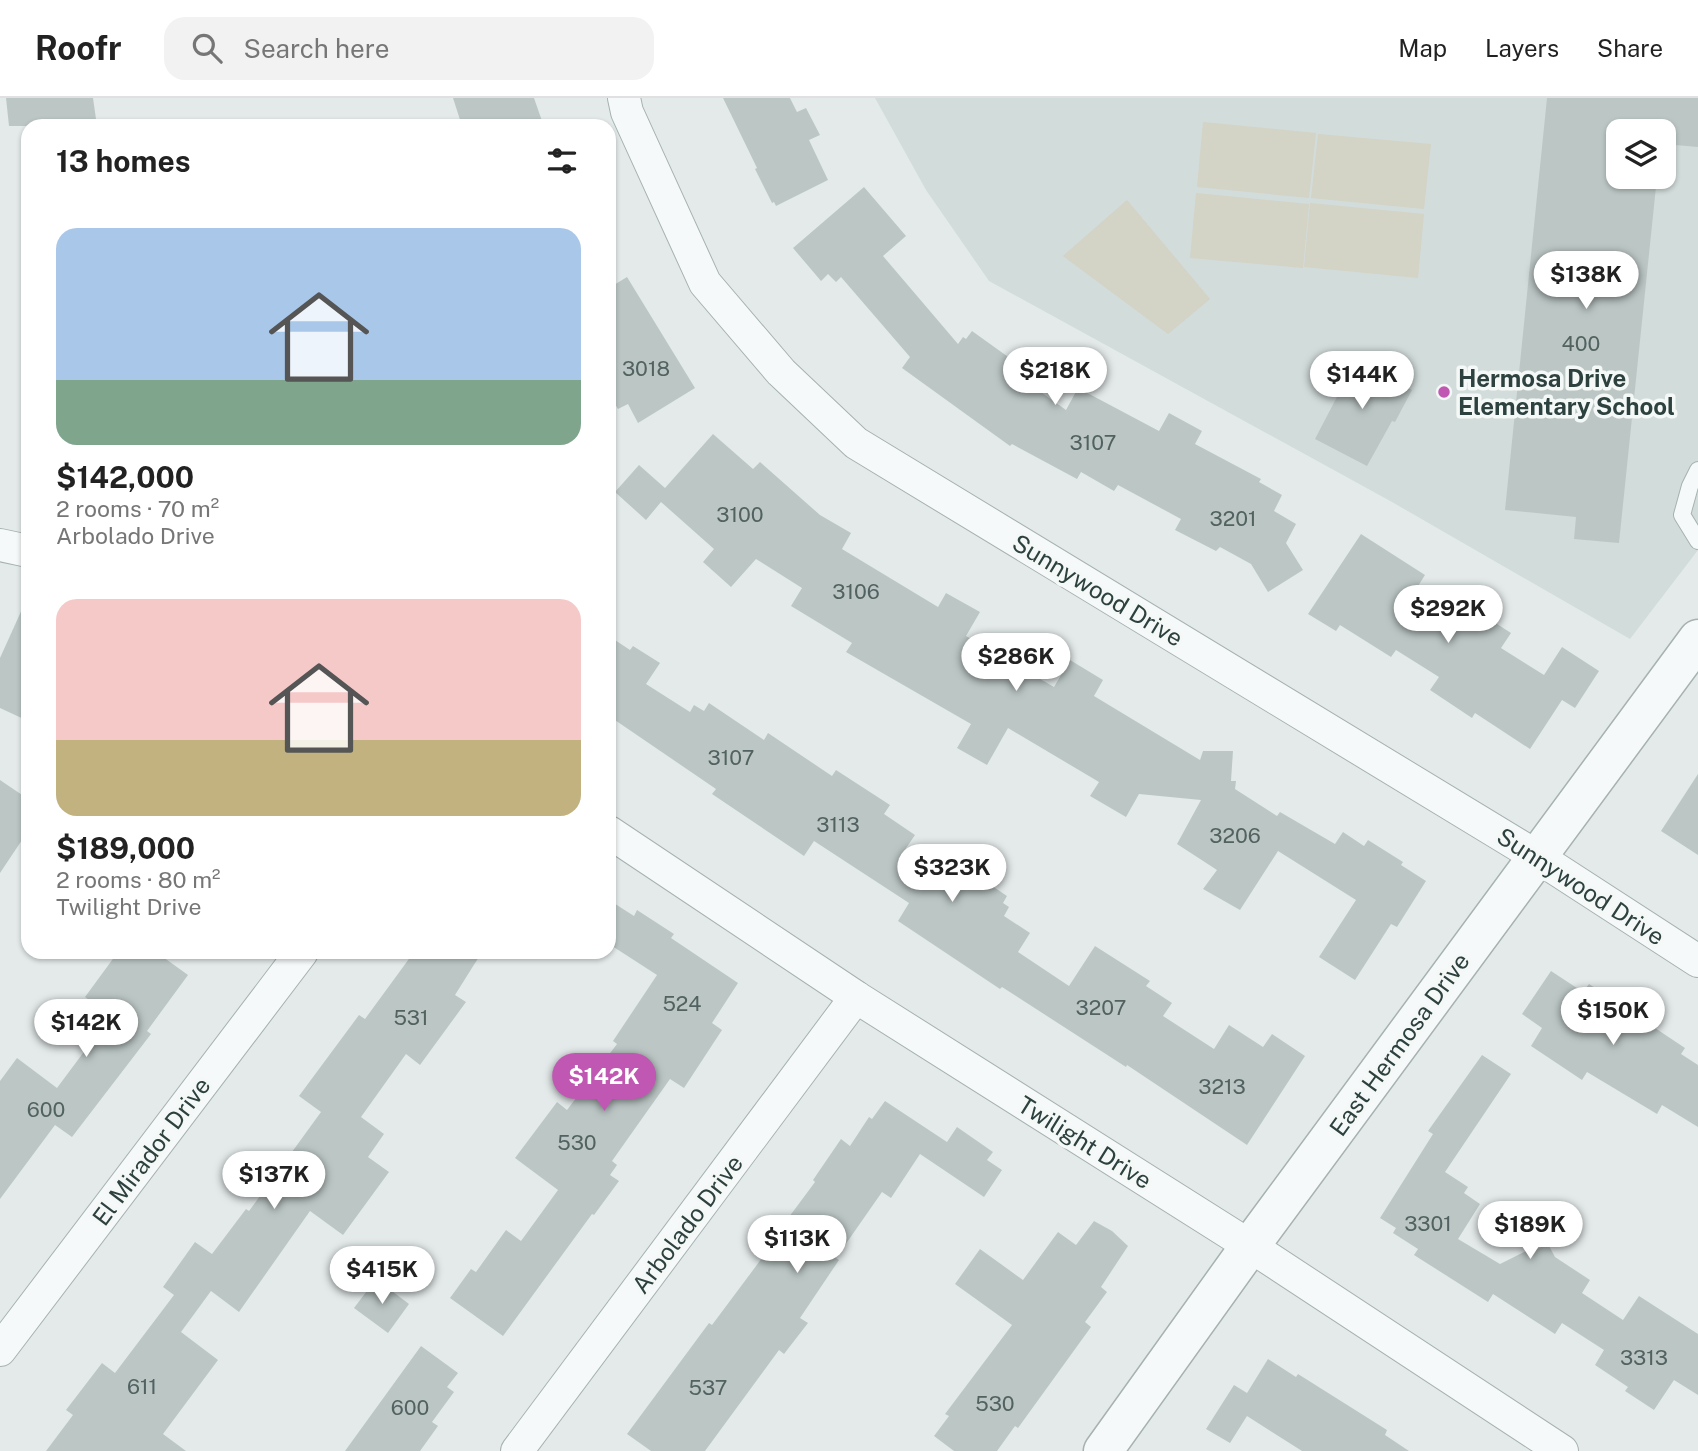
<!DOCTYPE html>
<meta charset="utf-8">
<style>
:root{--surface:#fff;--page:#f2f2f2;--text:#222;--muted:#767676;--line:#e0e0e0;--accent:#c058b3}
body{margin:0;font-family:"Public Sans",sans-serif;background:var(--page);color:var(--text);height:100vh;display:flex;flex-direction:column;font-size:26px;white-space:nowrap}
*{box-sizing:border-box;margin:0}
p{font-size:23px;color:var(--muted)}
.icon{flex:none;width:38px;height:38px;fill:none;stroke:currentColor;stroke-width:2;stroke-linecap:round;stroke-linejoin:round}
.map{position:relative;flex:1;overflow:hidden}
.panel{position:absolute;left:21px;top:21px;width:595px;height:840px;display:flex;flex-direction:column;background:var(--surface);border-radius:21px;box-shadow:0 2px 5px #0004}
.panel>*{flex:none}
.controls{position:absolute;left:1606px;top:21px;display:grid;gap:14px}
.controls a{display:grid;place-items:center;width:70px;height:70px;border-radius:14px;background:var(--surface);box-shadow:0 2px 5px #0004;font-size:35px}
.price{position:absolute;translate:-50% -60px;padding:0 16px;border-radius:24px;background:#fff;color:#222;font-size:23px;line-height:46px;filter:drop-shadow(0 2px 4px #0008)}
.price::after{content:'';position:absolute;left:50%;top:42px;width:21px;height:16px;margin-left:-10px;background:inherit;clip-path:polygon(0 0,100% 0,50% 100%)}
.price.on{background:var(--accent);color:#fff}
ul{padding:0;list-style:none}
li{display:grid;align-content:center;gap:14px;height:371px;padding:0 35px}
li span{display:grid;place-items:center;height:217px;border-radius:21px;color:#555}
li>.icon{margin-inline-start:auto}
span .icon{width:126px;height:126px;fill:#fffc;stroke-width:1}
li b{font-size:30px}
h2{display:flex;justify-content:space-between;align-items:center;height:84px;padding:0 35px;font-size:30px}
header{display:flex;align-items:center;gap:42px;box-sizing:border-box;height:98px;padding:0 35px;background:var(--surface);border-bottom:2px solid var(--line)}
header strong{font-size:33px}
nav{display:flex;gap:38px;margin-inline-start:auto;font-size:24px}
.search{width:490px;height:63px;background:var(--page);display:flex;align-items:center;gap:18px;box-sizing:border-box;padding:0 24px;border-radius:21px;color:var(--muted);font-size:26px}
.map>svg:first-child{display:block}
</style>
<header>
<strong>Roofr</strong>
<div class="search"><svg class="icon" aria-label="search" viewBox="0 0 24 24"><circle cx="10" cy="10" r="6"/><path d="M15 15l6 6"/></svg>Search here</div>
<nav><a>Map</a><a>Layers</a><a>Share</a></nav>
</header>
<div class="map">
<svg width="1698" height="1353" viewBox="0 0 1698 1353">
<rect width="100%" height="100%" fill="#e4eaea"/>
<path fill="#d2dcdb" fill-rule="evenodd" d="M875,0H1698V452L1630,541L1392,404L989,183L926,92ZM1619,33H1664V79H1619Z"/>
<g fill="#d3d3c6">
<path d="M1203,24L1316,35L1309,100L1197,89Z"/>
<path d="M1318,36L1431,46L1424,111L1311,100Z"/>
<path d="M1196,95L1309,106L1303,170L1190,160Z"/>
<path d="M1127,102L1210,201L1168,236L1063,158Z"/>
<path d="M1310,105L1424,116L1418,180L1304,169Z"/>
</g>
<g fill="#bcc7c5">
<path d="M6,0H93L97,28H9Z"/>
<path d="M453,0H534L542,23L528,28H462Z"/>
<path d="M723,0H790L797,14L806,10L820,37L809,42L828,82L776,108L774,104L772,105L755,71L757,70Z"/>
<path d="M1547,0H1698V49L1664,46V33H1619V79H1657L1619,445L1574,441L1576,419L1505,412Z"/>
<path d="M864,89L906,138L883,158L958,246L963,239L966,241L972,233L1018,266L1013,274L1066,312L1078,290L1159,333L1169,315L1202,333L1195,346L1261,381L1259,384L1282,397L1274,413L1296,426L1286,445L1303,472L1268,494L1251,466L1220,449L1216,453L1175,432L1181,421L1118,387L1114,393L1081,374L1077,381L1012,346L1010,348L902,270L910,259L841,179L836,184L828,176L821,183L793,150Z"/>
<path d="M627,179L695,290L638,325L628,306L618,311L609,296V190Z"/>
<path d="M1350,259L1412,292L1395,324L1392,323L1367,368L1315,341L1339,295L1333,291Z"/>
<path d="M713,336L753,371L760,364L820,417L851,435L842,451L938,509L946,495L980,514L966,538L1054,589L1070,562L1103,582L1094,598L1200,662L1203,653H1233L1231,683H1236L1235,691L1277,718L1280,714L1335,746L1343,734L1364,748L1368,742L1403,764L1401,767L1426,783L1397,829L1391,826L1355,882L1319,859L1356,802L1278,753L1240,812L1203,791L1217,772L1177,746L1201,702L1139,696L1126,719L1090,698L1099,684L1008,630L987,667L957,650L971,626L846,554L852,545L791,508L802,490L756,461L731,489L703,464L714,451L661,404L646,422L615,394L639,367L665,390Z"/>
<path d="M1361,436L1425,477L1413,496L1469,532L1480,515L1511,535L1501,550L1544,577L1562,549L1599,573L1575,610L1562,602L1530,651L1475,615L1472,620L1430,592L1439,579L1396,552L1391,559L1340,527L1336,533L1308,516Z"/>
<path d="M28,498V623L0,610V560Z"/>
<path d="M609,538L630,552L633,548L660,565L646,586L690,614L694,607L704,613L709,605L764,642L768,635L832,678L836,672L890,707L884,716L915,737L900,759L952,793L967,771L1007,798L1003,805L1009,809L1004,818L1030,835L1018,854L1069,888L1095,848L1150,883L1146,888L1172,905L1163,918L1214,951L1229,927L1263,949L1272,936L1305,958L1247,1047L1127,967L1126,969L1002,889L1000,891L898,823L909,805L814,743L804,758L712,696L716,691L609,618Z"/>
<path d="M1698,676V757L1661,733Z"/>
<path d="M0,682L28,701V733L0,775Z"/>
<path d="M609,802L634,818L637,812L674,836L671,840L738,885L712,925L722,932L684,990L670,981L612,1063L617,1067L610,1077L619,1083L594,1117L592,1116L503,1238L450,1200L471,1171L476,1174L506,1132L521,1143L558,1092L515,1060L557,1004L567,1012L617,946L613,943L657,877L609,846Z"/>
<path d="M118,854H156L188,877L147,933L151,936L72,1039L55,1027L0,1101V983L17,960L57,990L92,943L83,936L102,911L85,899Z"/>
<path d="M414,854H482L455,897L466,904L420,967L406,956L361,1019L384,1036L368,1059L389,1074L343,1137L310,1113L239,1214L211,1193L181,1234L218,1262L163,1336L186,1353H46L73,1317L66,1312L102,1265L115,1275L174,1197L163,1189L195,1144L212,1156L246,1111L249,1113L321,1014L299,998L359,917L365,921Z"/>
<path d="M1551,873L1583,894L1589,886L1685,950L1681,956L1698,967V1029L1662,1007L1657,1016L1587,974L1582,982L1531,948L1542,930L1522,916Z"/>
<path d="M1482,957L1511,976L1445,1074L1468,1089L1464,1095L1480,1106L1458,1141L1500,1166L1536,1148L1537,1151L1548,1146L1555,1159L1590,1182L1582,1195L1623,1222L1639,1198L1698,1236V1297L1674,1282L1654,1312L1625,1293L1628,1289L1595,1267L1604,1252L1562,1225L1555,1236L1493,1196L1488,1204L1414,1157L1418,1151L1393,1135L1396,1130L1380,1120L1433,1036L1428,1033Z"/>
<path d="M885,1003L947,1044L957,1029L993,1054L987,1062L1002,1072L984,1099L920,1056L891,1100L882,1094L836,1160L839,1162L800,1220L808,1225L784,1256L779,1252L705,1353H651L627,1336L709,1225L712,1227L768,1152L766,1150L815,1084L813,1082L841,1041L850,1048L869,1019L872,1021Z"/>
<path d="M1094,1123L1112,1133L1128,1148L1101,1189L1107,1194L1085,1224L1091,1229L1018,1330L1015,1328L997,1353H954L934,1338L949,1318L945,1316L1012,1227L955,1186L980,1151L1023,1182L1058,1134L1076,1147Z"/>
<path d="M376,1181L409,1206L388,1235L354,1210Z"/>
<path d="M421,1248L458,1275L447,1289L454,1294L432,1324L438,1328L420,1353H345Z"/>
<path d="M1268,1261L1296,1279L1298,1276L1387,1332L1385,1337L1409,1353H1302L1247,1318L1230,1345L1206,1331L1234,1287L1247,1295Z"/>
</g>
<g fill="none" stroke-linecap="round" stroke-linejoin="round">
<g stroke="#a6b1b0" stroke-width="18">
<path id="service" d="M1698,372L1690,388L1682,417L1698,443"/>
</g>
<g stroke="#a6b1b0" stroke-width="34">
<g id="minor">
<path d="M624,0L627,14L705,185L781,274L856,345L1536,758L1698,863"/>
<path d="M0,447L28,453"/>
<path d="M609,734L856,899L1250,1148L1562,1353"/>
<path d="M0,1252L302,854"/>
<path d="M517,1353L856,899"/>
</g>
</g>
<g stroke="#a6b1b0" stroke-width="41">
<path id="tertiary" d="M1103,1353L1250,1148L1698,541"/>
</g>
<use href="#service" stroke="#f6f9f9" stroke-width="16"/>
<use href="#minor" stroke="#f6f9f9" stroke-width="32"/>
<use href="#tertiary" stroke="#f6f9f9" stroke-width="38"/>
</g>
<circle fill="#c058b3" stroke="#f4f8f7" stroke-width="2.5" cx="1444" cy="294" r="7"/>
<g text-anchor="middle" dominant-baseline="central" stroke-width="7" stroke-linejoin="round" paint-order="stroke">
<g font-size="21" fill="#516260">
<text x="1581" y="245">400</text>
<text x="646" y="270">3018</text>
<text x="1093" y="344">3107</text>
<text x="740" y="416">3100</text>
<text x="1233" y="420">3201</text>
<text x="856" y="493">3106</text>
<text x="731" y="659">3107</text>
<text x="838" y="726">3113</text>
<text x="1235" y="737">3206</text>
<text x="682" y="905">524</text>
<text x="1101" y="909">3207</text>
<text x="411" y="919">531</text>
<text x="1222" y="988">3213</text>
<text x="46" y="1011">600</text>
<text x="577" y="1044">530</text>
<text x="1428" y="1125">3301</text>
<text x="1644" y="1259">3313</text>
<text x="142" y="1288">611</text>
<text x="708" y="1289">537</text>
<text x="995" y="1305">530</text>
<text x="410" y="1309">600</text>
</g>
<g font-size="24" font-weight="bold" fill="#2d413f" stroke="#f4f8f7" text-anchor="start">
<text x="1458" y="280">Hermosa Drive<tspan x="1458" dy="28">Elementary School</tspan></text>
</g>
<g font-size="24" fill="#2d413f" stroke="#f4f8f7">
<text transform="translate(1098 492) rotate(31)">Sunnywood Drive</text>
<text transform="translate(1581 788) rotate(33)">Sunnywood Drive</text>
<text transform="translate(1399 946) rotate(-54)">East Hermosa Drive</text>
<text transform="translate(1085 1044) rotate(32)">Twilight Drive</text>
<text transform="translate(151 1053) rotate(-53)">El Mirador Drive</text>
<text transform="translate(687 1126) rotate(-53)">Arbolado Drive</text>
</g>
</g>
</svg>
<div class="controls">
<a><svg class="icon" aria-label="layers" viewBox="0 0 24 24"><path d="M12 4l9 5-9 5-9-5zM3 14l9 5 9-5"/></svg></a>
</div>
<b class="price" style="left:1586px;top:213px">$138K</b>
<b class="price" style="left:1055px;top:309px">$218K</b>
<b class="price" style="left:1362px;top:313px">$144K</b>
<b class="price" style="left:1448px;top:547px">$292K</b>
<b class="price" style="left:1016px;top:595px">$286K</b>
<b class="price" style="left:952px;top:806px">$323K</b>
<b class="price" style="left:1613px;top:949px">$150K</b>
<b class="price" style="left:86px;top:961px">$142K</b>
<b class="price on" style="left:604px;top:1015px">$142K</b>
<b class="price" style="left:274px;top:1113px">$137K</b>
<b class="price" style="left:1530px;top:1163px">$189K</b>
<b class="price" style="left:797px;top:1177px">$113K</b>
<b class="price" style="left:382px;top:1208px">$415K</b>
<section class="panel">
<h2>13 homes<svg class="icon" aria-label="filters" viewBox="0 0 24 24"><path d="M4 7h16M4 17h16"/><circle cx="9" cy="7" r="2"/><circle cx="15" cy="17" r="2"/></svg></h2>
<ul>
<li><span style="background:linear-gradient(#a9c7e8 70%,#7fa58c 0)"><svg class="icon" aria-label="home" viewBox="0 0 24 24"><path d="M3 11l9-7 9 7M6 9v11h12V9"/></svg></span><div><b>$142,000</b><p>2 rooms · 70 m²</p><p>Arbolado Drive</p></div></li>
<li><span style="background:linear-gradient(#f6c9c9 65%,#c2b280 0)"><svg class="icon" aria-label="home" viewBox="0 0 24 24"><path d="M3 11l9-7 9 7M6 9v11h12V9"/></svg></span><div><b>$189,000</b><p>2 rooms · 80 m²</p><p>Twilight Drive</p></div></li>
</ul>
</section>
</div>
